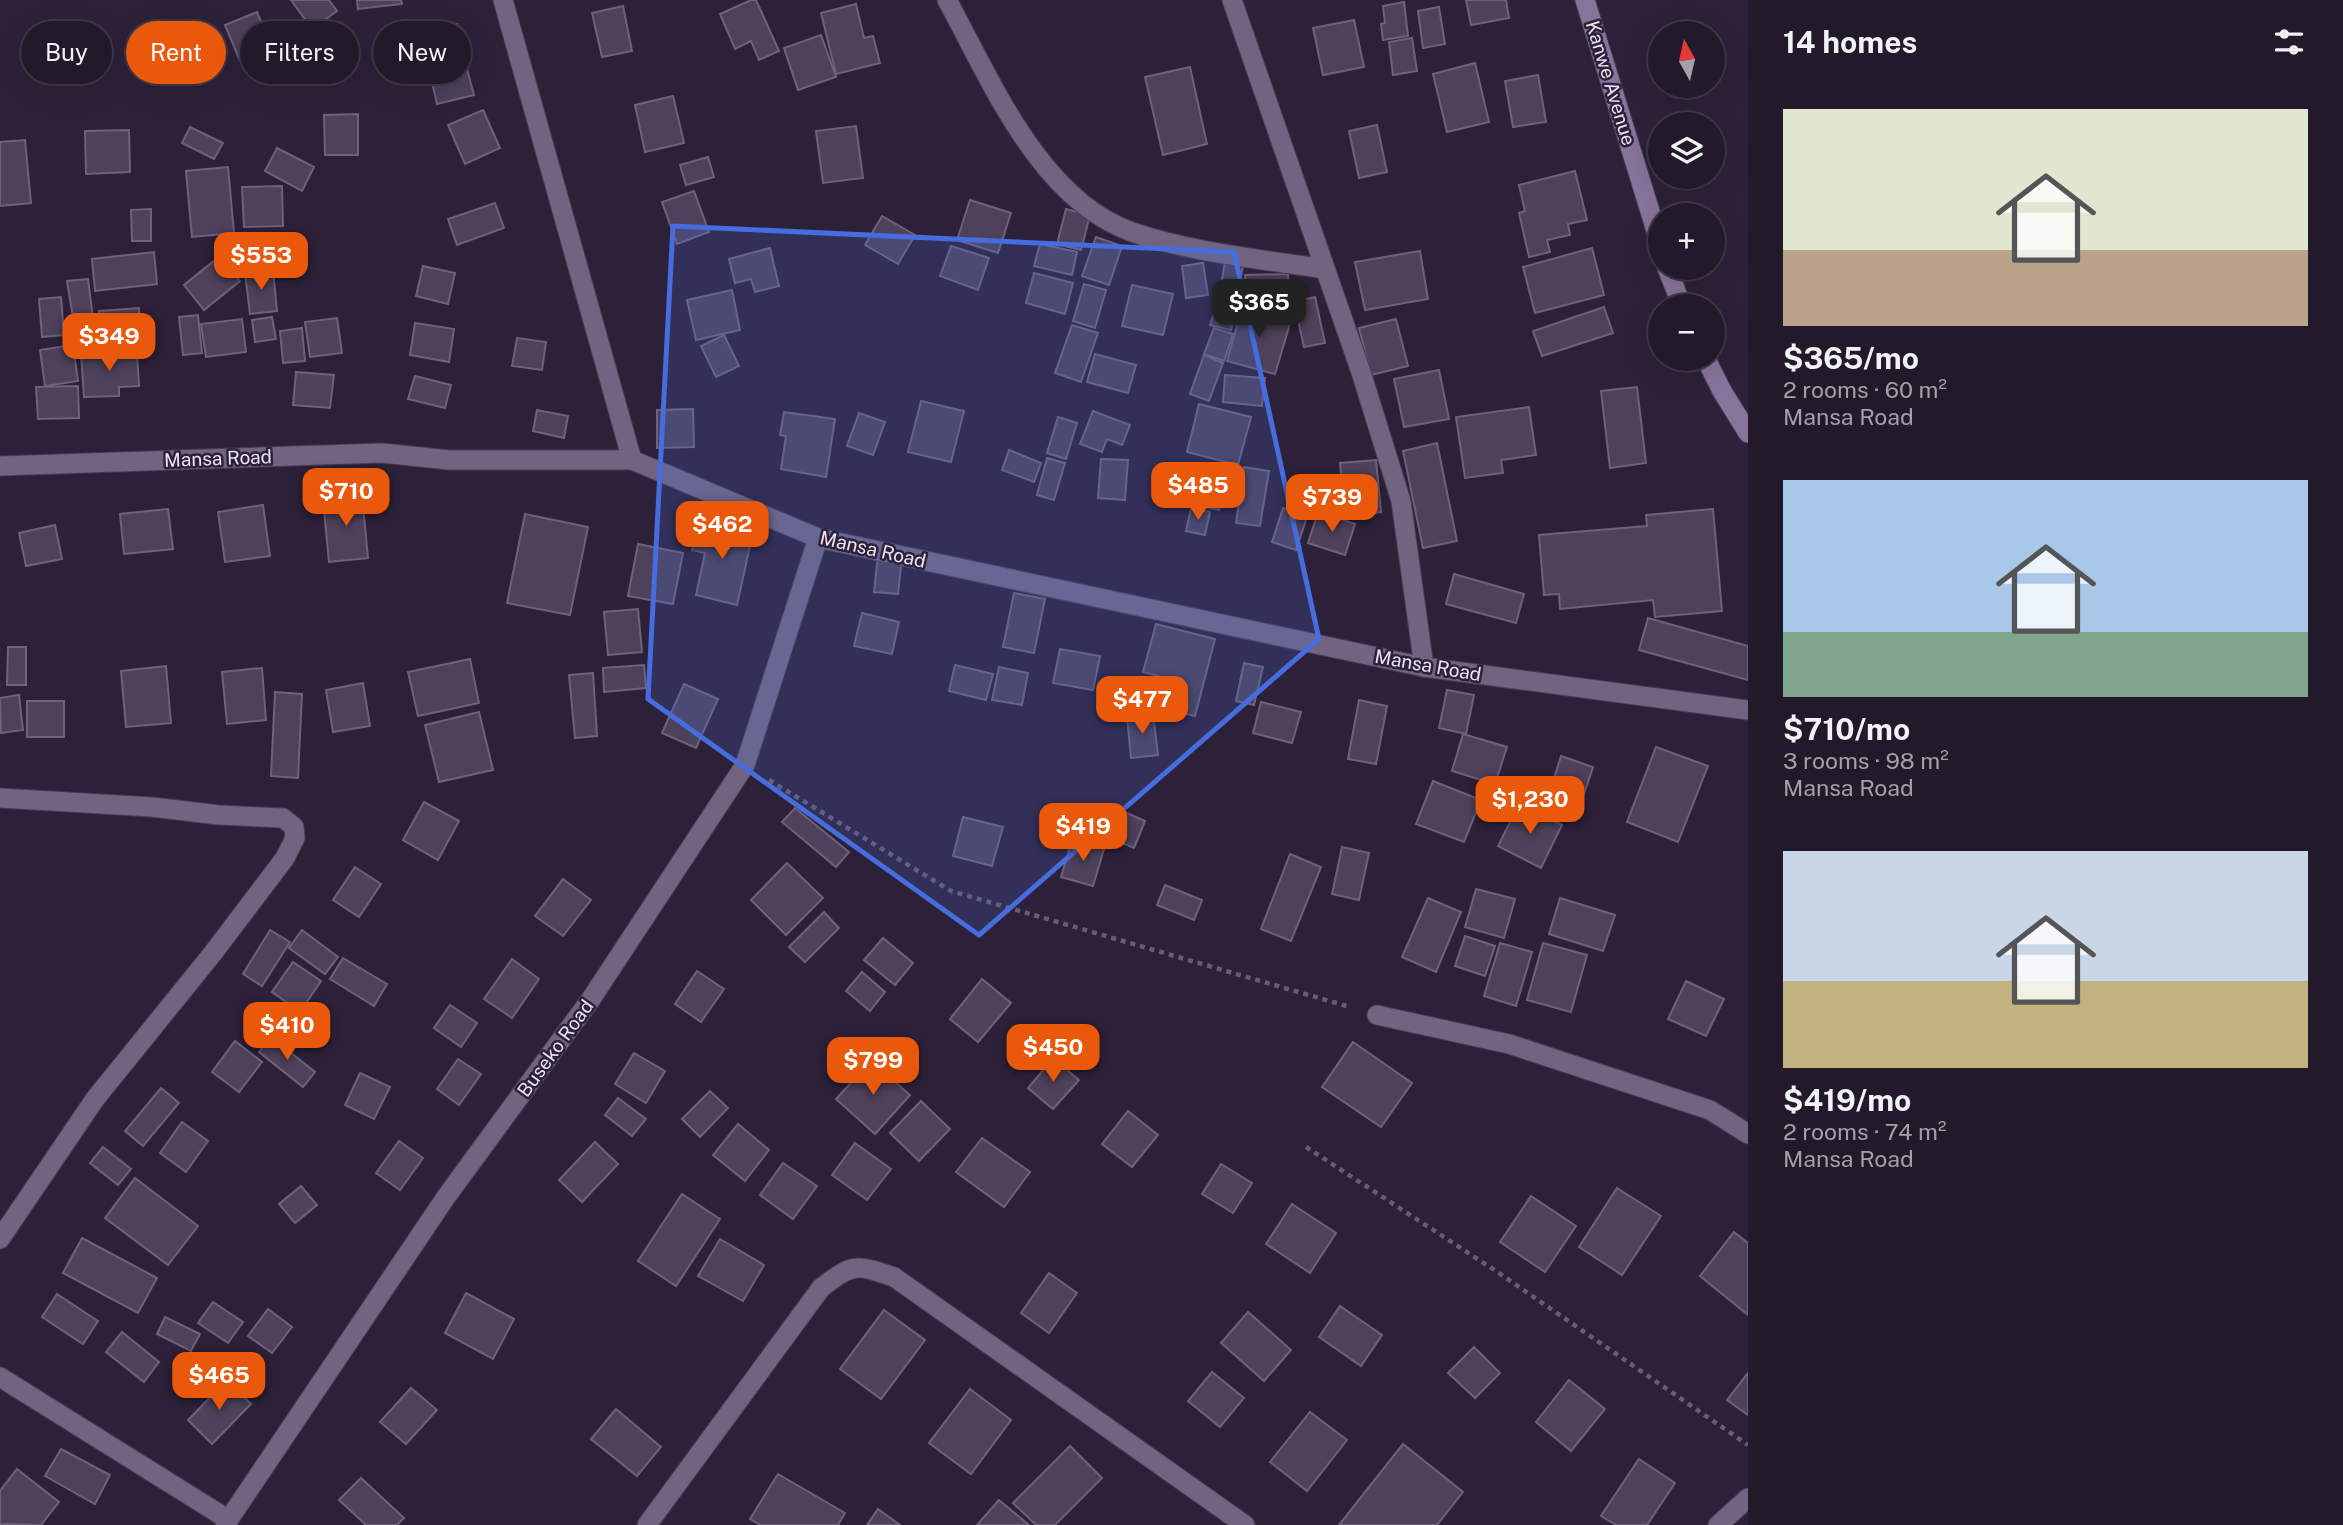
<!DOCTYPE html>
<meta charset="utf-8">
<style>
:root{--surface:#22192b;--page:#2a2233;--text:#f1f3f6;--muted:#a2a0a9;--line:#3f3847;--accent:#ea580c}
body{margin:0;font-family:"Public Sans",sans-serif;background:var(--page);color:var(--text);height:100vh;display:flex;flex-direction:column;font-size:26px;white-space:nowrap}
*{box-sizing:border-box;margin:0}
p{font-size:23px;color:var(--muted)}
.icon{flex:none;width:38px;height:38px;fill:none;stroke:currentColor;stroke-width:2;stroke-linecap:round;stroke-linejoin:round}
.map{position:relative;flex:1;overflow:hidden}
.side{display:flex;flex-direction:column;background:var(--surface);width:595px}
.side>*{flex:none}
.hud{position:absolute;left:21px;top:21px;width:665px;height:63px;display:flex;gap:14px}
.needle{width:46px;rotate:352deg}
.tools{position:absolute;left:1648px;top:21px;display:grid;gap:14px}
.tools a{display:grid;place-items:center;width:77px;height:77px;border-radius:50%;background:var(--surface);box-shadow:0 7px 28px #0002,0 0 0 2px var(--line);font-size:35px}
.price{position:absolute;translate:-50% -60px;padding:0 16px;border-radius:14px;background:var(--accent);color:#fff;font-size:23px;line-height:46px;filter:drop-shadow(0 2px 4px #0008)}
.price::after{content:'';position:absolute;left:50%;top:42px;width:21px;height:16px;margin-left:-10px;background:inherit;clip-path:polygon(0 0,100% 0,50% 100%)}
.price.active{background:#222;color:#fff}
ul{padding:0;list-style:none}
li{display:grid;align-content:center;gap:14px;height:371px;padding:0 35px}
li span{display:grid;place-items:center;height:217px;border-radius:0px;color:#555}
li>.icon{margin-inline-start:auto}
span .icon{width:126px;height:126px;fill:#fffc;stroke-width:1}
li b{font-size:30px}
h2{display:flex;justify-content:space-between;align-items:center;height:84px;padding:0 35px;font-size:30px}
.chip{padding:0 24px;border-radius:32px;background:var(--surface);box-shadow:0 7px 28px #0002,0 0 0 2px var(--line);font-size:24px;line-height:63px}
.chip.active{background:var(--accent);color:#fff}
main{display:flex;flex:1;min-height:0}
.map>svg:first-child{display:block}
</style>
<main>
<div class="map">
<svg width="1748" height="1525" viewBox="0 0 1748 1525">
<rect width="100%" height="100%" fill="#2d2139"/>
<g fill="#4d415b" stroke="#6d617c" stroke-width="2">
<path d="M291,0H329L337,11L312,29Z"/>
<path d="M357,0H401L402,4L358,9Z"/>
<path d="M751,0H756L779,51L759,60L751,41L735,49L720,14Z"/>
<path d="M1466,0H1506L1509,18L1471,25Z"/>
<path d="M1404,2L1408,36L1383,40L1381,24L1385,23L1383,6Z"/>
<path d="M856,4L864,38L873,36L880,63L836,74L821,13Z"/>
<path d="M623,6L632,51L602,57L592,13Z"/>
<path d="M1439,7L1445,44L1423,48L1418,11Z"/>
<path d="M257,12L272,48L240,61L225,25Z"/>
<path d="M1354,20L1364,67L1323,75L1313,28Z"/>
<path d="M457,24L467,63L431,72L421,34Z"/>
<path d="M821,35L836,77L798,90L784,48Z"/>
<path d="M1412,38L1417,71L1393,75L1389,42Z"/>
<path d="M1475,63L1489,122L1447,132L1433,74Z"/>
<path d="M1190,67L1207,144L1163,155L1145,77Z"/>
<path d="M467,69L474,95L437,104L431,78Z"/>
<path d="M1538,75L1546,122L1513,127L1505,81Z"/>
<path d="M673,96L684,143L645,152L635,105Z"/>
<path d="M483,110L500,148L465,164L448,125Z"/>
<path d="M358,114V155H325L324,115Z"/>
<path d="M1377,125L1387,172L1359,178L1349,131Z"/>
<path d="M856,126L863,178L823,183L816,131Z"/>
<path d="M190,127L223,143L214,159L182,143Z"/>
<path d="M129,130L130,172L86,174L85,131Z"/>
<path d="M25,140L31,203L0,206V142Z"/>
<path d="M277,148L314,167L302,191L265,171Z"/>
<path d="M708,157L714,177L686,185L680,165Z"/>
<path d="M228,167L234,233L192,237L186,171Z"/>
<path d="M1575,171L1587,220L1568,224L1570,235L1547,240L1550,252L1529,257L1519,213L1525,211L1519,185Z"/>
<path d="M282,186L283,226L244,227L242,187Z"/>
<path d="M694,191L709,232L677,244L662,202Z"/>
<path d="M970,200L1011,213L998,253L957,240Z"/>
<path d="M495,203L504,228L457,245L448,219Z"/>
<path d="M151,209V241H132L131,210Z"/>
<path d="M1066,209L1090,215L1081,250L1057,244Z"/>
<path d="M882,216L915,235L898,264L865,245Z"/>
<path d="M1096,237L1122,246L1109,285L1082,276Z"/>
<path d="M1040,244L1077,252L1072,275L1034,266Z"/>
<path d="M951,246L989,258L978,290L940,276Z"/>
<path d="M770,248L779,286L755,292L751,279L735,283L729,259Z"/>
<path d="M1592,248L1604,295L1535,313L1523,267Z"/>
<path d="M1420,251L1428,299L1365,310L1355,262Z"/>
<path d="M154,252L157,284L95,291L92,259Z"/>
<path d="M220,256L240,281L204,310L184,285Z"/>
<path d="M1225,262L1243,265L1238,294L1220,290Z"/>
<path d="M1203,263L1208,295L1186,298L1182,266Z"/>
<path d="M423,266L455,273L448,304L416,296Z"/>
<path d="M273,270L277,311L250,314L245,273Z"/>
<path d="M1034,273L1073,283L1065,314L1026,303Z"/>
<path d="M1288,274L1289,296L1246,298L1245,275Z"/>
<path d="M88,279L94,326L75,330L67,281Z"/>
<path d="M1084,284L1106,290L1095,328L1073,321Z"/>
<path d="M1132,285L1173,294L1163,335L1122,326Z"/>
<path d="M732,290L740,330L696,340L687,300Z"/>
<path d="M1220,292L1240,298L1231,330L1210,325Z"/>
<path d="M61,297L64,335L42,337L39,299Z"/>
<path d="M1315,297L1325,343L1304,347L1294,302Z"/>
<path d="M1243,304L1292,317L1275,374L1227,361Z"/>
<path d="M1604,307L1613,333L1542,356L1533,331Z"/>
<path d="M139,308L141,344L102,347L99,311Z"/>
<path d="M198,315L202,353L183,355L179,317Z"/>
<path d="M272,317L276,339L255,342L252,320Z"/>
<path d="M337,318L342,353L310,357L305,322Z"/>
<path d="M242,319L246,352L206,357L201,324Z"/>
<path d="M1396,319L1408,366L1371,375L1359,328Z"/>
<path d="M415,323L454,329L449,362L410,355Z"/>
<path d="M1072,325L1098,333L1081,382L1055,373Z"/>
<path d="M302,328L305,361L283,363L280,331Z"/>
<path d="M1214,328L1233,334L1224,361L1204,354Z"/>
<path d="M724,335L739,366L716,377L701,346Z"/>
<path d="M517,338L546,342L542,370L512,366Z"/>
<path d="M73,345L78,381L45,386L40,350Z"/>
<path d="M137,352L139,386L119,387V396L84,397L81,355Z"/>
<path d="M1095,354L1136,365L1128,393L1087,382Z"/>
<path d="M1204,355L1223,363L1209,401L1190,394Z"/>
<path d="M1439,370L1449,419L1404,427L1394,379Z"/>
<path d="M296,372L334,375L330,408L293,405Z"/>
<path d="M1225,375L1265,378L1262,406L1223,402Z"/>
<path d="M415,376L451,385L445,408L408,399Z"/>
<path d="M78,386L79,418L38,419L36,387Z"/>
<path d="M1637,387L1646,463L1610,468L1601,391Z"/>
<path d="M921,401L964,411L951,462L908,452Z"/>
<path d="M1199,404L1251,417L1238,465L1187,452Z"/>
<path d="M1529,407L1536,455L1501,460L1503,473L1465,478L1456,417Z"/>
<path d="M693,409L694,447L657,448V410Z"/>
<path d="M537,410L568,416L564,438L533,431Z"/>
<path d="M1093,411L1130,425L1122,445L1107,439L1102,452L1080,444Z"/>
<path d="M784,412L835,419L826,477L781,469L786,436L780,435Z"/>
<path d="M859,413L885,422L873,455L847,446Z"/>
<path d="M1058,417L1077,423L1066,459L1047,453Z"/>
<path d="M1437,443L1457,541L1423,548L1403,451Z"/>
<path d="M1009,450L1041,463L1034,482L1002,470Z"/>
<path d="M1047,458L1065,463L1054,500L1037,495Z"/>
<path d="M1101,459L1128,460L1125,500L1098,498Z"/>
<path d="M1376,460L1381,512L1345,516L1340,463Z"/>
<path d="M1244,467L1269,471L1260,526L1236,523Z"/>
<path d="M1183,468L1226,476L1219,510L1176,502Z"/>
<path d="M362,495L368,558L329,562L323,499Z"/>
<path d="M263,505L270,556L225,562L218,512Z"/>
<path d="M1191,508L1210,512L1205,535L1186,531Z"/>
<path d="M1283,508L1307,517L1296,550L1272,542Z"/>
<path d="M168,509L173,549L124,554L120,514Z"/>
<path d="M1713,509L1722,611L1655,617L1653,600L1560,609L1559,594L1544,595L1539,535L1647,526L1646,515Z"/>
<path d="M1318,512L1355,524L1345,555L1308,543Z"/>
<path d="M525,514L588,527L570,615L507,603Z"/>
<path d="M699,520L753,532L737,605L696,595L705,553L692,550Z"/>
<path d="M55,525L62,559L26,566L19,533Z"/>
<path d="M638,544L683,553L673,604L628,596Z"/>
<path d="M878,555L902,558L898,594L874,592Z"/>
<path d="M1454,574L1524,594L1516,623L1446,604Z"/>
<path d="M1014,593L1045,599L1034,653L1003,647Z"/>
<path d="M638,609L642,652L608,655L604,612Z"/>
<path d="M862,613L899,622L892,654L854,646Z"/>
<path d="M1648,618L1748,646V680L1639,650Z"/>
<path d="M1156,624L1215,639L1195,716L1151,705L1159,676L1143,672Z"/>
<path d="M8,647H26V685H7Z"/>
<path d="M1060,649L1100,656L1093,690L1053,683Z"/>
<path d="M470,659L479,703L418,716L408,672Z"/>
<path d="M1244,663L1263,667L1254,705L1236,701Z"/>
<path d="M644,665L646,688L604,692L603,668Z"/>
<path d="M955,665L993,674L986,700L949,691Z"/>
<path d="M166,666L171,723L126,727L121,671Z"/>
<path d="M999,667L1028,673L1022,705L992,700Z"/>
<path d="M262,668L266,720L227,724L222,672Z"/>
<path d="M593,673L597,736L575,738L569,675Z"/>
<path d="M363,683L370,726L333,732L326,690Z"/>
<path d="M684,684L718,699L696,748L662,733Z"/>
<path d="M1447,690L1474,695L1466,734L1439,728Z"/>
<path d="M275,692L302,694L298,778L271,776Z"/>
<path d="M19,695L23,730L1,733L0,698Z"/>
<path d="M1359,700L1387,706L1376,764L1348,759Z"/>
<rect x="27" y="701" width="37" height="36"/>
<path d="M1261,702L1301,712L1292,743L1253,733Z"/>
<path d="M479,712L493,770L439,782L425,725Z"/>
<path d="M1153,714L1158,755L1131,758L1127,717Z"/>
<path d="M1463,734L1507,747L1495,784L1452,771Z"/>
<path d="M1656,747L1708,766L1678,842L1627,822Z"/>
<path d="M1561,756L1593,767L1575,821L1544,810Z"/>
<path d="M1433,781L1481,800L1464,842L1416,824Z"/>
<path d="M424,802L459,821L438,860L403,840Z"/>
<path d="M1519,804L1562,825L1541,868L1498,846Z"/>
<path d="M795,808L849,852L836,867L782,822Z"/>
<path d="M1116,808L1145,821L1134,848L1105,836Z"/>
<path d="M963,817L1003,827L992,866L953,856Z"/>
<path d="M1072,840L1104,849L1093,886L1061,877Z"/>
<path d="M1342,847L1369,853L1359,900L1332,894Z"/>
<path d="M1290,854L1321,867L1291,941L1261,929Z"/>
<path d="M787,863L823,898L786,935L751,900Z"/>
<path d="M355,867L381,884L359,917L333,900Z"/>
<path d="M563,879L591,900L563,936L535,916Z"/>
<path d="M1165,885L1202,900L1194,920L1157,905Z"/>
<path d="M1476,889L1515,899L1504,938L1465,927Z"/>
<path d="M1428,898L1461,912L1436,972L1402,957Z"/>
<path d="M1560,898L1615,915L1603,951L1549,934Z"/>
<path d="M824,912L839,928L805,962L789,947Z"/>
<path d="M270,930L290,942L262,986L243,974Z"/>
<path d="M302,930L338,957L325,974L289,948Z"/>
<path d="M1465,936L1495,946L1485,976L1455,966Z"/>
<path d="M883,938L913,963L895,985L864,960Z"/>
<path d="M1500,943L1532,952L1516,1006L1484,996Z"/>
<path d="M1543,943L1587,955L1571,1012L1527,1000Z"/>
<path d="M343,958L387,984L374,1006L330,979Z"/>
<path d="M512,959L539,979L512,1018L484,999Z"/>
<path d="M293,962L321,981L300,1012L272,992Z"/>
<path d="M697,971L724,989L701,1022L675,1004Z"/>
<path d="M862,972L885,992L870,1011L846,991Z"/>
<path d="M982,979L1011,1003L978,1042L950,1019Z"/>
<path d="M1686,981L1724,999L1706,1036L1668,1019Z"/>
<path d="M450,1005L477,1023L461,1047L434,1028Z"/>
<path d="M271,1037L315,1072L303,1087L259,1052Z"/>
<path d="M235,1041L262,1062L239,1092L212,1072Z"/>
<path d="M1353,1042L1412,1083L1381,1127L1322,1087Z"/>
<path d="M634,1053L665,1071L646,1103L615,1084Z"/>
<path d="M1053,1058L1079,1080L1053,1109L1028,1088Z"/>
<path d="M458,1059L481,1074L459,1105L437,1089Z"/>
<path d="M871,1061L910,1095L875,1134L836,1099Z"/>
<path d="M360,1073L390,1087L374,1119L345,1105Z"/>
<path d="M161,1088L179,1103L143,1146L125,1131Z"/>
<path d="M710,1091L728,1108L700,1137L682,1119Z"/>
<path d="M618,1098L646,1119L632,1136L605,1115Z"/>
<path d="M921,1101L950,1129L919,1161L890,1133Z"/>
<path d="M1128,1111L1158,1135L1132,1167L1102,1144Z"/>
<path d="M182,1122L208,1141L186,1172L160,1153Z"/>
<path d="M738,1124L769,1150L745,1181L713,1155Z"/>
<path d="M982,1138L1030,1172L1004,1207L956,1172Z"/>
<path d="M399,1141L423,1158L400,1190L376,1173Z"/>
<path d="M595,1142L618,1164L582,1202L559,1180Z"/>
<path d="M855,1143L891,1169L867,1200L832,1175Z"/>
<path d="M103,1147L131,1169L118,1185L90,1163Z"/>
<path d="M783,1163L817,1186L793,1219L760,1195Z"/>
<path d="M1221,1164L1252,1183L1233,1213L1202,1194Z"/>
<path d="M135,1178L198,1226L168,1265L105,1218Z"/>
<path d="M301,1186L317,1205L295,1223L279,1204Z"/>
<path d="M1617,1188L1661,1216L1622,1275L1579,1247Z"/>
<path d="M682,1194L720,1219L676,1286L638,1261Z"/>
<path d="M1531,1196L1576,1226L1545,1272L1500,1242Z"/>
<path d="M1292,1204L1336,1233L1310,1273L1266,1244Z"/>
<path d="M1734,1232L1748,1243V1315L1700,1276Z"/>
<path d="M82,1238L157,1278L138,1313L63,1273Z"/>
<path d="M720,1239L764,1265L743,1301L698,1276Z"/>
<path d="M1049,1273L1077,1293L1049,1333L1021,1313Z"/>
<path d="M466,1293L514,1319L493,1359L445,1333Z"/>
<path d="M57,1294L98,1321L83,1344L42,1317Z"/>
<path d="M213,1302L243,1322L228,1343L198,1323Z"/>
<path d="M1340,1306L1382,1335L1361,1366L1319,1337Z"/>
<path d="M268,1309L292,1327L272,1353L248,1336Z"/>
<path d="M884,1310L925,1340L881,1399L840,1369Z"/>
<path d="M1248,1312L1291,1350L1264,1381L1221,1343Z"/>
<path d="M165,1317L200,1334L191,1351L157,1334Z"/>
<path d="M122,1332L159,1362L144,1382L106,1352Z"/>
<path d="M1474,1347L1500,1373L1475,1398L1448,1373Z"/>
<path d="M1212,1372L1244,1398L1220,1427L1188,1401Z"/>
<path d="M1748,1373V1415L1727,1400Z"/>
<path d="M227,1380L251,1404L212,1444L188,1420Z"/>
<path d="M1569,1380L1605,1409L1571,1451L1536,1422Z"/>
<path d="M411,1388L437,1410L406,1444L380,1422Z"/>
<path d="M970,1389L1011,1420L971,1474L929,1443Z"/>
<path d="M616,1409L661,1447L637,1476L591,1439Z"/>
<path d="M1310,1412L1347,1440L1307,1491L1270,1462Z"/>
<path d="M1403,1444L1463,1492L1437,1525H1339Z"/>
<path d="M1070,1446L1102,1478L1055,1525H1036L1013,1503Z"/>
<path d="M61,1449L110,1475L95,1504L45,1476Z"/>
<path d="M1639,1459L1675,1483L1647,1525H1616L1601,1516Z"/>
<path d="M17,1469L59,1502L41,1525L0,1524V1491Z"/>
<path d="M778,1474L845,1513L838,1525H760L750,1519Z"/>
<path d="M361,1478L404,1518L397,1525H366L339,1500Z"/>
<path d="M999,1500L1029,1525H977Z"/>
<path d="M878,1509L900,1525H867Z"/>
</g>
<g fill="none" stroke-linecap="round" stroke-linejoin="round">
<g stroke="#483e52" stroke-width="21">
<g id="minor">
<path d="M503,0L632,460"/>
<path d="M947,0C991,80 1039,199 1132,232C1194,253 1261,259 1325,269"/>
<path d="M1232,0L1361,372L1401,501L1424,667"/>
<path d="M0,466L382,453L449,460H632L818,538L1424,667L1748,710"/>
<path d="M0,798L152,807L219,815L283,818L294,827L295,838L285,858L213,953L95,1099L0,1239"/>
<path d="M1377,1015L1509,1044L1710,1110L1748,1134"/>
<path d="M0,1377L229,1520"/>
<path d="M225,1525L446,1197L591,999L745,765L818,538"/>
<path d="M647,1525L821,1288C853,1263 856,1264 894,1277L1245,1525"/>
<path d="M1718,1525L1748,1498"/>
</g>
</g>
<g stroke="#483e52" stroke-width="21">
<g id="secondary">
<path d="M1585,0L1661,247"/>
<path d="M1667,268L1682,306"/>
<path d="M1706,359L1722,391L1748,433"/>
</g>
</g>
<g stroke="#675d72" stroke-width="4.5" stroke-dasharray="5 5" stroke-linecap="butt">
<path d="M769,780L951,891L1350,1007"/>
<path d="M1306,1147L1496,1271L1748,1445"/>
</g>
<use href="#minor" stroke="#716480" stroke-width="19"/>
<use href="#secondary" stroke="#87749c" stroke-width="19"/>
</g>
<path fill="#466cde" fill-opacity="0.2" stroke="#466cde" stroke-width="5" stroke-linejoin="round" d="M673,226L1234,252L1319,639L979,935L648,699Z"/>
<g text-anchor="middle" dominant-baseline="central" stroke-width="5" stroke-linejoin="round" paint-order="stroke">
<g font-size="19" fill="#ebe4f4" stroke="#2d2139">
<text transform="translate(1611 83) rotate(73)">Kanwe Avenue</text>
<text transform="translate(218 458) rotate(-2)">Mansa Road</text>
<text transform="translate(873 549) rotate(13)">Mansa Road</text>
<text transform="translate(1428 665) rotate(10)">Mansa Road</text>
<text transform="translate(555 1048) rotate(-54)">Buseko Road</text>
</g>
</g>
</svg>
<div class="tools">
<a><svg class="needle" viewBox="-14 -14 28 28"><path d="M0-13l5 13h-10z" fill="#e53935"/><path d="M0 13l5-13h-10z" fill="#a2a0a9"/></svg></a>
<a><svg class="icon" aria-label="layers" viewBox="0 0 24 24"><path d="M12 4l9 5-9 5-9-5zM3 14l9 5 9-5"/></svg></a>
<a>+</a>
<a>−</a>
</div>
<b class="price" style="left:261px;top:292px">$553</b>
<b class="price active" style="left:1259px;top:339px">$365</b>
<b class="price" style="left:109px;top:373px">$349</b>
<b class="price" style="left:1198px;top:522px">$485</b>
<b class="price" style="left:346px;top:528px">$710</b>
<b class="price" style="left:1332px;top:534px">$739</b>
<b class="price" style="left:722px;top:561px">$462</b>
<b class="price" style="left:1142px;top:736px">$477</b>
<b class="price" style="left:1530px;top:836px">$1,230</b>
<b class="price" style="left:1083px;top:863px">$419</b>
<b class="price" style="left:287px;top:1062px">$410</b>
<b class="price" style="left:1053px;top:1084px">$450</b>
<b class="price" style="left:873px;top:1097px">$799</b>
<b class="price" style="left:219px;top:1412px">$465</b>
<div class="hud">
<a class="chip">Buy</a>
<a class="chip active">Rent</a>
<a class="chip">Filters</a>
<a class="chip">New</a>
</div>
</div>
<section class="side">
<h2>14 homes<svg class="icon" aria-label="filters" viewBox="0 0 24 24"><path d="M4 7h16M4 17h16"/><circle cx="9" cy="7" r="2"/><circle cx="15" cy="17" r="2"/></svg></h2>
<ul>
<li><span style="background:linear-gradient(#dfe7d0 65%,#b9a48a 0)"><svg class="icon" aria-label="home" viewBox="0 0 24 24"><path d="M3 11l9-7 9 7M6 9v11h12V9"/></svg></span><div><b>$365/mo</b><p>2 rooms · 60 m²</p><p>Mansa Road</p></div></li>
<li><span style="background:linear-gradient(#a9c7e8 70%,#7fa58c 0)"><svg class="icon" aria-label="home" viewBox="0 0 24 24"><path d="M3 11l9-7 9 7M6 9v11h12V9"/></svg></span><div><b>$710/mo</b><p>3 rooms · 98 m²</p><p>Mansa Road</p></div></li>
<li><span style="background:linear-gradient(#c9d6e8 60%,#c2b280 0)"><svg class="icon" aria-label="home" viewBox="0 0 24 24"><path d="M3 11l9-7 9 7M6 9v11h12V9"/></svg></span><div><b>$419/mo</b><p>2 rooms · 74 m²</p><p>Mansa Road</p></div></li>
</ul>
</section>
</main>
